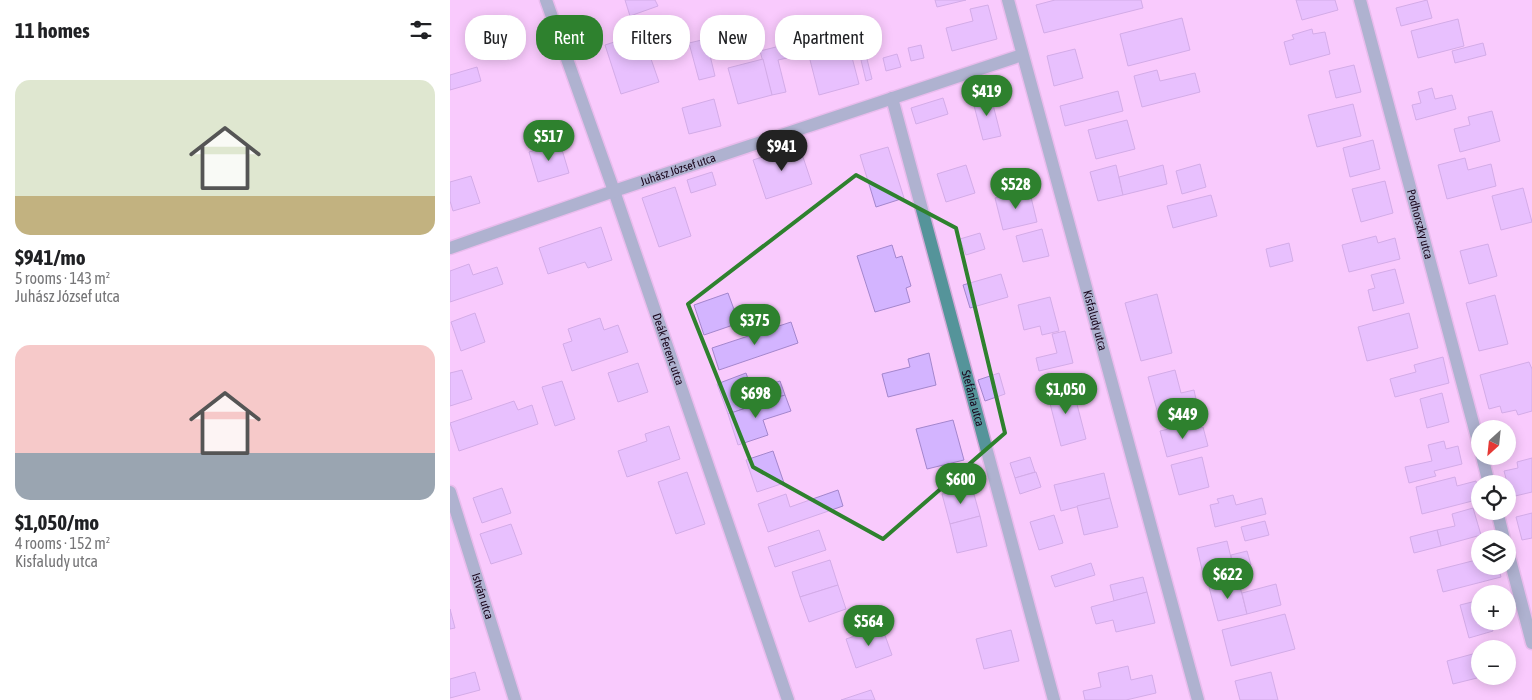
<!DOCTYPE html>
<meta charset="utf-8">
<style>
:root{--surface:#fff;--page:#f2f2f2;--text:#202124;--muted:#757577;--accent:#2e812e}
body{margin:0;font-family:"Asap Condensed",sans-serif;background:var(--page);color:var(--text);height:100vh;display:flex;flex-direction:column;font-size:19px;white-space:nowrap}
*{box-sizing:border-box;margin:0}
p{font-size:16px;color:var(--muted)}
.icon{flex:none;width:28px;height:28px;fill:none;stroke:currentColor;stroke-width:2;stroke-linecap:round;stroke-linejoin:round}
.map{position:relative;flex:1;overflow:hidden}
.sheet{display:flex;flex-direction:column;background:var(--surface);width:450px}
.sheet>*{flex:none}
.banner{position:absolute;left:15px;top:15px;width:475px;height:45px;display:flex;gap:10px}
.needle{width:32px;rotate:207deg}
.buttons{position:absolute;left:1021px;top:420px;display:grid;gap:10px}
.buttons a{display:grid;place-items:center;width:45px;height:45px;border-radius:50%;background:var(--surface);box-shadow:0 2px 12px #0003;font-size:25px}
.price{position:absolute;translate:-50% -42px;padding:0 11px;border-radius:18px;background:var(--accent);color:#fff;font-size:16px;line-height:32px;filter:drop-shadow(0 1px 2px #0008)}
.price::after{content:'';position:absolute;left:50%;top:30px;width:15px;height:11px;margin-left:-8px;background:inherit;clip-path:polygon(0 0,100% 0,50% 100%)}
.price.active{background:#222;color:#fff}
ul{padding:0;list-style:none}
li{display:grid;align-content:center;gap:10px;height:265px;padding:0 15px}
li span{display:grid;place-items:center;height:155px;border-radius:15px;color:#555}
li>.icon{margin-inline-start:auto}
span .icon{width:90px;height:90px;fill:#fffc;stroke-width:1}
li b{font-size:21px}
h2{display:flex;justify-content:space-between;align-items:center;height:60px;padding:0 15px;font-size:21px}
.chip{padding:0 18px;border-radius:20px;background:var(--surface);box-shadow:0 2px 12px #0003;font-size:18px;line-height:45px}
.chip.active{background:var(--accent);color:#fff}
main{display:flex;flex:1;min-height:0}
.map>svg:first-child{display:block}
</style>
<main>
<section class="sheet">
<h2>11 homes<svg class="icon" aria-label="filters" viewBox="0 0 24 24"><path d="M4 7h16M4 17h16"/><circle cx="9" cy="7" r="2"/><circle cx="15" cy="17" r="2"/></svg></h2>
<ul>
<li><span style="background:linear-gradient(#dfe7d0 75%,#c2b280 0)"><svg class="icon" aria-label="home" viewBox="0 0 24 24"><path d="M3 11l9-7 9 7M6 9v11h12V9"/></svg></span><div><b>$941/mo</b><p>5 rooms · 143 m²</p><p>Juhász József utca</p></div></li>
<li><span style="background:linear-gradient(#f6c9c9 70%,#9aa5b1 0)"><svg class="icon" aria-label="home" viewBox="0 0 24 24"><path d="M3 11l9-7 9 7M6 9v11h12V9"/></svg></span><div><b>$1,050/mo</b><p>4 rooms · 152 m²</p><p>Kisfaludy utca</p></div></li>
</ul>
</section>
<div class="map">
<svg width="1082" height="700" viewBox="0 0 1082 700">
<rect width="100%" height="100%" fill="#f9cafd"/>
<g fill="#d3b4ff" stroke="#a486cd">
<path d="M175,0H205L208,6L180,16Z"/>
<path d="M485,0H516L487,7Z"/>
<path d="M605,0H691L693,8L594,33L586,5Z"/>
<path d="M846,0H885L888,10L852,20Z"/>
<path d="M977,0L982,18L951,26L946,8Z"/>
<path d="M538,5L547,39L502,51L496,28L523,21L520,9Z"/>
<path d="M732,18L740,50L678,66L670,34Z"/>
<path d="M1008,19L1014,46L968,58L961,31Z"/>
<path d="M862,29L863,34L875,32L880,54L840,65L834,42L844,39L842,35Z"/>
<path d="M192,33L209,82L171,94L155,45Z"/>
<path d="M256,39L265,76L249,80L239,43Z"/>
<path d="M1033,43L1036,55L1005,63L1002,51Z"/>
<path d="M334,45L337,58L328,60L336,92L322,95L310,51Z"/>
<path d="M471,45L474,58L461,61L458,48Z"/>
<path d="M399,46L409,84L369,95L359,56Z"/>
<path d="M625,49L633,78L604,86L597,56Z"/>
<path d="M447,54L451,67L436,71L433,58Z"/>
<path d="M313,59L322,95L288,104L278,68Z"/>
<path d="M417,59L422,79L416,81L411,60Z"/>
<path d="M904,65L911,92L886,98L879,71Z"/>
<path d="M27,67L31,81L0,90V75Z"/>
<path d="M707,70L710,81L745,73L750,92L692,107L684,76Z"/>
<path d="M982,88L985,99L1002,95L1006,109L966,120L962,105L971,103L968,92Z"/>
<path d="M668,91L673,111L615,126L610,106Z"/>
<path d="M540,93L551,136L533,140L522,98Z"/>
<path d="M493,98L498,114L466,124L461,108Z"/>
<path d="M264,99L271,126L239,134L232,108Z"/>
<path d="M903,104L911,136L867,147L858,115Z"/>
<path d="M1042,111L1050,141L1010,152L1004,129L1020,125L1018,117Z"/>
<path d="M677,120L685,149L646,159L638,130Z"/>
<path d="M923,140L930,169L900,177L893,148Z"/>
<path d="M110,143L119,173L88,182L79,152Z"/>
<path d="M349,145L362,184L316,199L303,160Z"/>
<path d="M438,147L454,198L426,207L410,155Z"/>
<path d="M1015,158L1018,170L1041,164L1046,186L997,199L988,165Z"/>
<path d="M750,164L756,187L732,194L726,171Z"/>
<path d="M516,165L525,193L496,202L487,174Z"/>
<path d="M666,165L673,195L648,201L640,172Z"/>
<path d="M713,165L717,184L673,195L669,177Z"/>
<path d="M262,172L266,185L241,193L237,180Z"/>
<path d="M21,176L30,203L3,211L0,201V182Z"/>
<path d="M935,181L943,213L911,222L902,189Z"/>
<path d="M225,187L241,236L209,247L192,198Z"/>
<path d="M1073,188L1082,222L1051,230L1042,196Z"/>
<path d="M579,189L587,222L553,230L545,198Z"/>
<path d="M761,195L767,216L723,228L717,206Z"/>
<path d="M151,227L162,260L138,268L135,262L98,274L89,248Z"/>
<path d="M592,229L599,256L573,262L566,236Z"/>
<path d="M530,233L535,249L516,255L510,239Z"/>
<path d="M926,236L928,243L945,238L950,259L899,272L892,245Z"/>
<path d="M839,243L843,261L820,267L816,249Z"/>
<path d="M1038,244L1047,276L1019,284L1010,251Z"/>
<path d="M442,245L446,258L452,256L461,286L456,288L460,302L425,312L407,256Z"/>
<path d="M19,264L23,275L47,267L53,284L0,302V271Z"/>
<path d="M945,269L954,303L923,311L918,290L925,288L921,275Z"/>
<path d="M551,274L558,297L520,308L513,285Z"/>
<path d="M278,293L289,323L254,335L244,305Z"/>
<path d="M707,294L722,353L691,361L675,303Z"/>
<path d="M1045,295L1058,344L1029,351L1016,303Z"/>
<path d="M600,297L609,331L592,335L590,326L574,330L568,305Z"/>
<path d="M25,313L35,342L11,351L1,322Z"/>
<path d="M959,313L968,348L917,361L908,327Z"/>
<path d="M150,318L154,330L168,325L178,352L122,371L113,344L122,341L118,329Z"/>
<path d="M341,322L348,343L269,370L262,348Z"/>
<path d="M615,331L623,363L589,371L586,358L607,353L602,334Z"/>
<path d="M479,353L486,385L438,397L432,374L460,367L458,359Z"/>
<path d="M993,357L999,383L945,397L940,379L966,372L964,365Z"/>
<path d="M1079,362L1082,369V411L1068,415L1066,410L1052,413L1050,406L1039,409L1030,375Z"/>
<path d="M188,363L198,392L168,402L158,373Z"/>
<path d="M12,370L22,399L0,406V373Z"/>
<path d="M725,370L731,393L744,390L747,404L708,414L698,377Z"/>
<path d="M296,373L302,390L330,381L335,395L278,414L267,384Z"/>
<path d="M549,373L555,394L535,401L528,380Z"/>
<path d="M112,381L125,419L105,426L92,387Z"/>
<path d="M622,385L636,439L611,446L597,392Z"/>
<path d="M992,393L999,422L977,428L970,399Z"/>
<path d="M335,395L341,411L313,420L318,435L288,445L278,414Z"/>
<path d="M64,401L68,410L82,405L88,424L9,451L0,423Z"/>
<path d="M503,420L514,460L477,469L466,429Z"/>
<path d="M736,425L738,431L753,427L758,446L717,457L710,431Z"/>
<path d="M219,426L230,459L177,477L168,451L197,441L195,434Z"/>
<path d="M994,441L996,449L1008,446L1012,464L984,471L986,476L959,483L955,467L982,461L978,445Z"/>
<path d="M323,451L334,483L307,492L296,460Z"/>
<path d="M580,457L585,472L565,478L560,463Z"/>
<path d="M752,457L759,487L729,495L721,465Z"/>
<path d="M1082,458V492L1061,497L1054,471L1068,468L1067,462Z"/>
<path d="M237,472L255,524L226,534L208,482Z"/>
<path d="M586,472L591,487L570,494L565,478Z"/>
<path d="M654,473L660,498L611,511L604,485Z"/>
<path d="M1005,477L1007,486L1026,481L1030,499L972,514L966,487Z"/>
<path d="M522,487L530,516L500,524L492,494Z"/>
<path d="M52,488L61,513L32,523L23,498Z"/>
<path d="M388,490L393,506L318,532L308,504L336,494L340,507Z"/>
<path d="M783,495L786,505L812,498L816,514L765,527L760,505L769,503L767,499Z"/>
<path d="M660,498L668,527L634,535L627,506Z"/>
<path d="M1023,508L1031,535L991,546L987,530L1005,526L1002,514Z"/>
<path d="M1082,513V538L1072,540L1066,517Z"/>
<path d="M604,515L613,543L589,550L580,522Z"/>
<path d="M530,516L537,546L507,553L500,524Z"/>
<path d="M815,521L819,535L795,541L791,527Z"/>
<path d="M61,524L72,554L41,564L30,534Z"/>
<path d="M369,530L376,550L325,567L318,547Z"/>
<path d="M987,530L991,546L964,553L960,537Z"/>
<path d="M777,541L784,570L754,578L747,548Z"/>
<path d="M797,551L801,565L784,570L781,555Z"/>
<path d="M1030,559V566H1048L1051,577L993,592L987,570Z"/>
<path d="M380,560L388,585L350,597L342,572Z"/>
<path d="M641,563L645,575L605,587L601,576Z"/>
<path d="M693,577L697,592L664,601L660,585Z"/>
<path d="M788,579L797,614L768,621L759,587Z"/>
<path d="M826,584L831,605L797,614L792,593Z"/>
<path d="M388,585L396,609L359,622L350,597Z"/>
<path d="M697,592L705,623L666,632L663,620L646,624L641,607Z"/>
<path d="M1030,600V621H1040L1043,631L1019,638L1010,605Z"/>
<path d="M0,609L5,628L0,629Z"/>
<path d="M835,614L845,649L781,666L772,630Z"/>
<path d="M432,627L442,655L406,668L396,639Z"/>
<path d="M561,630L569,661L534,669L526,639Z"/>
<path d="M1030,652V676H1035L1003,684L997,661Z"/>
<path d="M1058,653L1062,669L1058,671Z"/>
<path d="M678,666L681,680L702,675L706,693L676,700H635L633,691L651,687L648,673Z"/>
<path d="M25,672L30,690L0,698V679Z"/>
<path d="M821,672L828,700H790L785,681Z"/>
<path d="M421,690L425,700H391Z"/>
</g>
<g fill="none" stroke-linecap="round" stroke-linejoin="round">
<g stroke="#d5aad9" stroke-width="15">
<g id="minor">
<path id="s1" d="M96,0L164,191L338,700"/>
<path id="s2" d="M558,0L748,700"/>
<path id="s3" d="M910,0L1030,449"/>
<path id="s4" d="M442,98L604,700"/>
<path id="s5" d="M0,248L164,191L572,55"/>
<path d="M1032,456L1039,484"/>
<path id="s6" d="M0,492L65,700"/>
<path d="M1047,511L1054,539"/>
<path d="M1058,552L1082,643"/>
</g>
</g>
<use href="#minor" stroke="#55949a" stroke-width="12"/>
</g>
<path d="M0 0H1082V700H0ZM406,175L506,228L555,433L433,539L303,467L238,304Z" fill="#f9cafd" fill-opacity=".55" fill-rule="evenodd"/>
<path fill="none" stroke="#2e812e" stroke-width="4" stroke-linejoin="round" d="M406,175L506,228L555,433L433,539L303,467L238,304Z"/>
<g text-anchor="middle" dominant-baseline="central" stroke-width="5" stroke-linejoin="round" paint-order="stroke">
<g font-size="12" fill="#19051b" stroke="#fdfdfd">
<text stroke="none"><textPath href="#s5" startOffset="241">Juhász József utca</textPath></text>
<text stroke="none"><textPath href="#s3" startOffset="232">Podhorszky utca</textPath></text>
<text stroke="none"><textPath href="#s2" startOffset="332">Kisfaludy utca</textPath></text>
<text stroke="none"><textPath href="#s1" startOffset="370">Deák Ferenc utca</textPath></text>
<text stroke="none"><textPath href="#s4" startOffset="311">Stefánia utca</textPath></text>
<text stroke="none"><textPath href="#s6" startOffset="109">István utca</textPath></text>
</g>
</g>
</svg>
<div class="buttons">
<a><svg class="needle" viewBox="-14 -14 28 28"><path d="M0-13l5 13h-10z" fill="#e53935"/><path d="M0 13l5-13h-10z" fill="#757577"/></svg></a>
<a><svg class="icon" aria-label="locate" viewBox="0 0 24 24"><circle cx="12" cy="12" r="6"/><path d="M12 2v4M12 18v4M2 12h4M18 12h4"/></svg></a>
<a><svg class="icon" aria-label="layers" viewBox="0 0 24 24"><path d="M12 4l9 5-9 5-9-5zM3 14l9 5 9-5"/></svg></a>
<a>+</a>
<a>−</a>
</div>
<b class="price" style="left:537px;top:117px">$419</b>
<b class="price" style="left:99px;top:162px">$517</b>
<b class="price active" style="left:332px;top:172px">$941</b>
<b class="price" style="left:566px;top:210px">$528</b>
<b class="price" style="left:305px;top:346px">$375</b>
<b class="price" style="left:616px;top:415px">$1,050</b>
<b class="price" style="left:306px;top:419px">$698</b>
<b class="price" style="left:733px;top:440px">$449</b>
<b class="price" style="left:511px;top:505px">$600</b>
<b class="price" style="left:778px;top:600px">$622</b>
<b class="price" style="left:419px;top:647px">$564</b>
<div class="banner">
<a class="chip">Buy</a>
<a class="chip active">Rent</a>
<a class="chip">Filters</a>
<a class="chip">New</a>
<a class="chip">Apartment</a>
</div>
</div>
</main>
